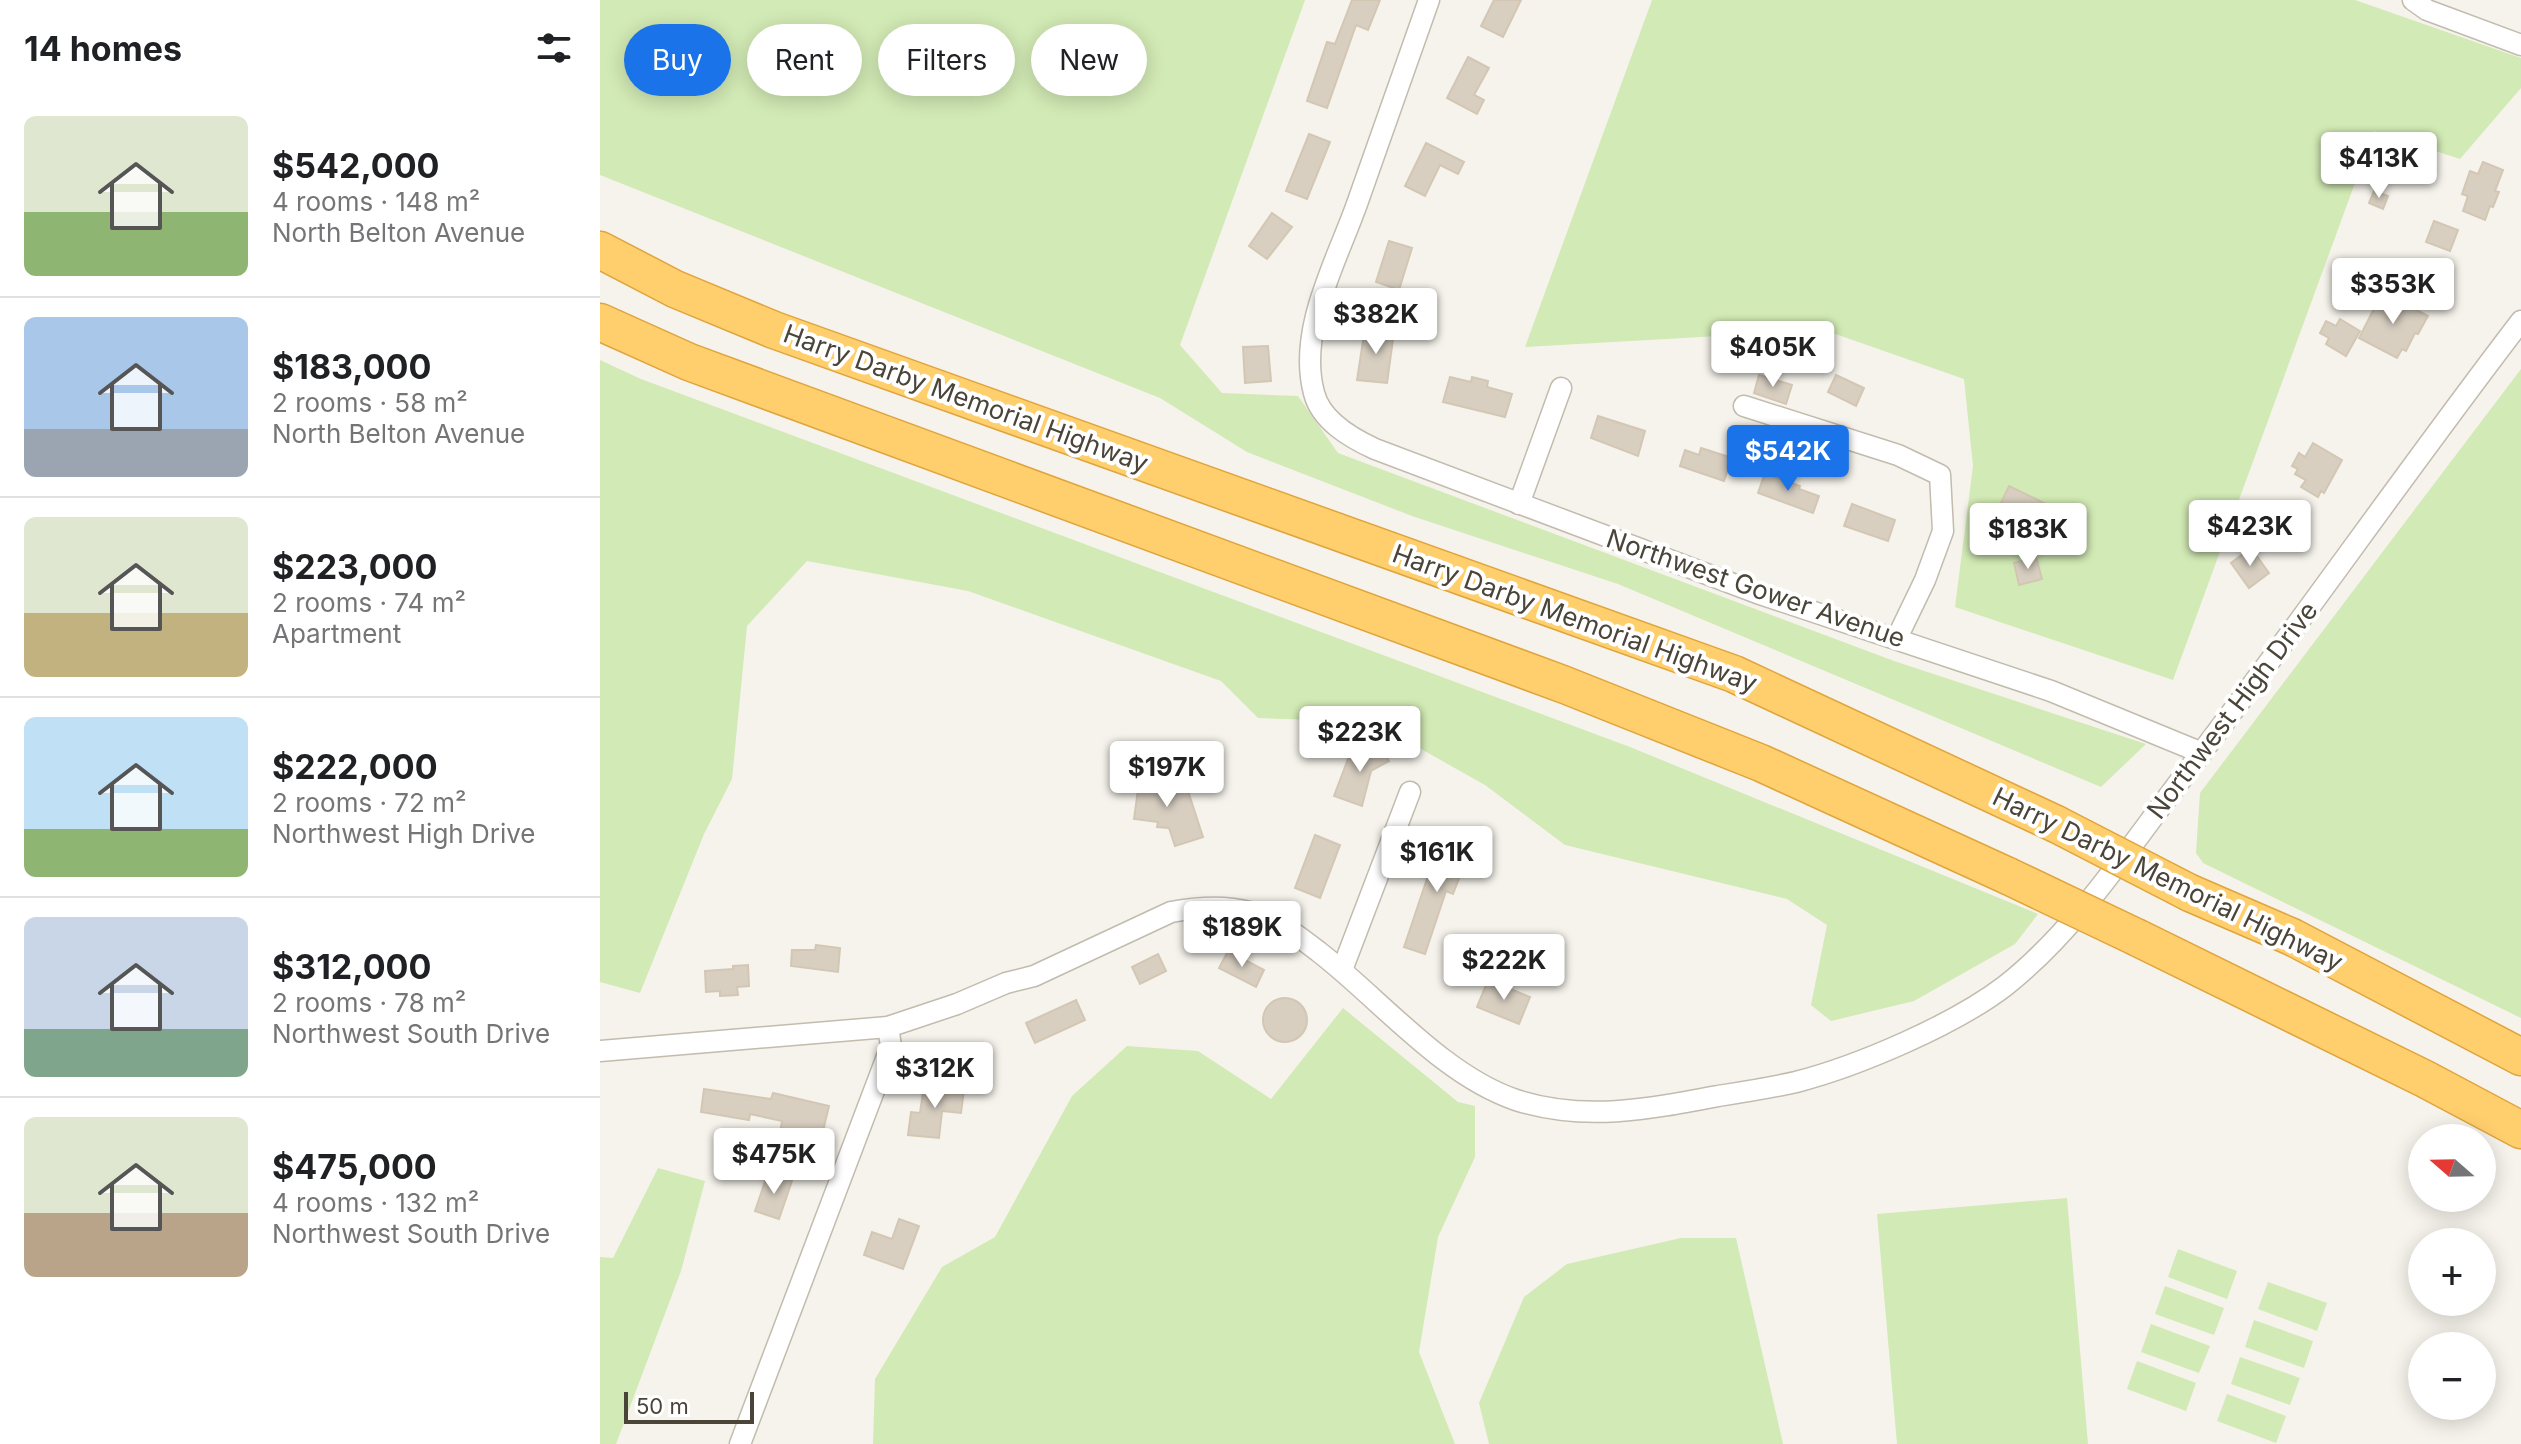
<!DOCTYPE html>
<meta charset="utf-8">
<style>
:root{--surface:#fff;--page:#f2f2f2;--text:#202124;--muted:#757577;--line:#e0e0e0;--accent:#1a73e8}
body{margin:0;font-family:Inter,sans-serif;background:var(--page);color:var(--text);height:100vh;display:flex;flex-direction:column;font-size:30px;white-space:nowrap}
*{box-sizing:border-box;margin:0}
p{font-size:26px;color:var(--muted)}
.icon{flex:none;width:44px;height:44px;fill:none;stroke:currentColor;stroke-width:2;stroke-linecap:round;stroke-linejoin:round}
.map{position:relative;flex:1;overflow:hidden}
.sheet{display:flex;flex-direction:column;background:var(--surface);width:600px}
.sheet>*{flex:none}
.guide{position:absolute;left:24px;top:24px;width:760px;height:72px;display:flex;gap:16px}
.needle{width:52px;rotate:290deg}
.tools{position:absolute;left:1808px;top:1124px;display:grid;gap:16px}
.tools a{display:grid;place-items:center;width:88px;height:88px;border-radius:50%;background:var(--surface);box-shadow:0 4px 20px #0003;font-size:40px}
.scale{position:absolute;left:24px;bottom:20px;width:130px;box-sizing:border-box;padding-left:8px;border:4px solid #4b4439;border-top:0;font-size:22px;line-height:28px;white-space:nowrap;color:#4b4439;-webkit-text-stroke:6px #fff;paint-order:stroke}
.price{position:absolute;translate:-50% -68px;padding:0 18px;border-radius:8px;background:#fff;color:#222;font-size:26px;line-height:52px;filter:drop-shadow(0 2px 4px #0008)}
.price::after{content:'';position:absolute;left:50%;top:48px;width:24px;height:18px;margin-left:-12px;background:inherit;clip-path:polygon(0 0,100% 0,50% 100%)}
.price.selected{background:var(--accent);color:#fff}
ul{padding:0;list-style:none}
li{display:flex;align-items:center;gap:24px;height:200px;padding:0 24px}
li+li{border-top:2px solid var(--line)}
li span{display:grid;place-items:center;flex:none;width:224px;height:160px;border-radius:12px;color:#555}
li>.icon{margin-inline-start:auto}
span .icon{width:96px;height:96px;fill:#fffc;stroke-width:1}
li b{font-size:34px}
h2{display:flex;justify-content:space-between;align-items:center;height:96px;padding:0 24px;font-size:34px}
.chip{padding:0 28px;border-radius:36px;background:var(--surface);box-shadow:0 4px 20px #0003;font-size:28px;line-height:72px}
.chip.selected{background:var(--accent);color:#fff}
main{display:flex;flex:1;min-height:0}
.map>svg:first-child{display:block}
</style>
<main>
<section class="sheet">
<h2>14 homes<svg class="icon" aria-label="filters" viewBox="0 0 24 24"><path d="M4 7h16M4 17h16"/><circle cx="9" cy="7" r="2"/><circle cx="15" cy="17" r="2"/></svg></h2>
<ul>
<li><span style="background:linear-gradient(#dfe7d0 60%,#8fb573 0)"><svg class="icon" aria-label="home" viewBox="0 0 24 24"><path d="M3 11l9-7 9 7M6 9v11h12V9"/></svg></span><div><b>$542,000</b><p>4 rooms · 148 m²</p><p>North Belton Avenue</p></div></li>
<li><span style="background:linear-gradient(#a9c7e8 70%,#9aa5b1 0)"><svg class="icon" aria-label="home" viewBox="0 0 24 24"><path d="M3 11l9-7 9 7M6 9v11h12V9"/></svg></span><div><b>$183,000</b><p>2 rooms · 58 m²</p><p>North Belton Avenue</p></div></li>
<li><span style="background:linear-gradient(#dfe7d0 60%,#c2b280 0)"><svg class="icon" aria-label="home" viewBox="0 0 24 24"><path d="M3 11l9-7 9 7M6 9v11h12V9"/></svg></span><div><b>$223,000</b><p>2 rooms · 74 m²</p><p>Apartment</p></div></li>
<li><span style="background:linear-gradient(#bfe0f5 70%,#8fb573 0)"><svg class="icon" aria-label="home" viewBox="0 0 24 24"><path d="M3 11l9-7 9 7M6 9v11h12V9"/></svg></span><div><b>$222,000</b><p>2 rooms · 72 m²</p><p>Northwest High Drive</p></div></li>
<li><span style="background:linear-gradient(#c9d6e8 70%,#7fa58c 0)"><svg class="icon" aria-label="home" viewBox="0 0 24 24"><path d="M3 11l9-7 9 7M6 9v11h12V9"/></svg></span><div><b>$312,000</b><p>2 rooms · 78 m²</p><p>Northwest South Drive</p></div></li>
<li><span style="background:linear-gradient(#dfe7d0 60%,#b9a48a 0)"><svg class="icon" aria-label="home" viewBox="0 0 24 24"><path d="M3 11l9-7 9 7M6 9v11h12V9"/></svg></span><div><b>$475,000</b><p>4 rooms · 132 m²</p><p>Northwest South Drive</p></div></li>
</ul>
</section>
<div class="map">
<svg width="1921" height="1444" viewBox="0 0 1921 1444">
<rect width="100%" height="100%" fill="#f6f3ec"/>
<g fill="#d2eab5">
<path d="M0,0H705L580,345L622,393L698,396L738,453L1294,661L1546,744L1501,787L1018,584L812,516L647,452L560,398L0,175Z"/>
<path d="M1052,0H1755L1921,58V88L1860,159L1774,131L1573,680L1355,607L1373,466L1364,379L1224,330L925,347Z"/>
<path d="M0,360L41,379L1030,747L1438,914L1415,944L1314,1001L1231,1021L1211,1005L1227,925L1187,899L965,845L885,785L773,722L658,718L621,681L368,591L207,561L147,626L132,779L104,834L40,993L0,982Z"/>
<path d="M1921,369V1018L1603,863L1596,853L1600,793Z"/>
<path d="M743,1008L858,1102L875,1106V1157L838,1237L819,1352L855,1444H273L275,1379L342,1267L395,1237L472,1096L527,1046L598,1051L671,1099Z"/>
<path d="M58,1168L105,1181L81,1271L16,1444H0V1257L13,1258Z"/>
<path d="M1467,1198L1488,1444H1297L1277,1214Z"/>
<path d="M1081,1238H1136L1183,1444H889L879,1403L924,1297L967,1264Z"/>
<path d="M1578,1249L1637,1271L1627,1299L1568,1277Z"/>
<path d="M1668,1282L1727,1303L1717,1331L1658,1309Z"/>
<path d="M1565,1286L1624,1308L1614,1335L1555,1314Z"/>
<path d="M1654,1320L1713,1341L1704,1368L1645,1347Z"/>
<path d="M1551,1324L1610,1346L1599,1373L1541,1352Z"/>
<path d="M1640,1357L1700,1378L1690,1405L1631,1384Z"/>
<path d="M1537,1361L1596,1383L1586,1411L1527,1389Z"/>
<path d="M1627,1394L1686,1416L1676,1443L1617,1421Z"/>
</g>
<g fill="#d8cfc1" stroke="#d3c7b4" stroke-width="2">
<path d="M752,0H780L768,30L756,25L727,108L707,101L727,42L735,44Z"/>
<path d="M894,0H921L903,37L881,26Z"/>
<path d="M868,57L889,68L874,95L884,100L877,114L847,98Z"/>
<path d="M709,134L730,142L707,199L686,191Z"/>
<path d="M826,143L864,162L858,174L840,165L825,196L805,186Z"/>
<path d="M1883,162L1903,170L1895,191L1899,192L1893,207L1890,206L1885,220L1863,211L1868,196L1862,194L1870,171L1878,174Z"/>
<path d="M1774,191L1788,196L1783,209L1769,203Z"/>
<path d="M672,213L692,227L667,259L649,246Z"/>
<path d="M1834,221L1858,230L1850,251L1826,242Z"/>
<path d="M789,241L812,248L799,290L776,282Z"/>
<path d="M1781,295L1794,303L1796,299L1828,316L1818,334L1815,333L1806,351L1802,349L1797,358L1759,338Z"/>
<path d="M1740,319L1760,331L1746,356L1726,344L1729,338L1720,333L1726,321L1736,326Z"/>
<path d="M765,328L794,332L787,383L757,380Z"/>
<path d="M668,346L671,381L645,383L643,347Z"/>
<path d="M1159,375L1192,385L1186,404L1154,393Z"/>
<path d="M1236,375L1264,388L1256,406L1228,392Z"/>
<path d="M850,377L871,382L872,377L888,381L887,387L912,394L905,417L843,402Z"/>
<path d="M998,416L1045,431L1038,456L991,438Z"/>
<path d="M1713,443L1742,460L1724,493L1721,491L1718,497L1701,487L1706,480L1695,474L1698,469L1692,466L1699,453L1705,457Z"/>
<path d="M1101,448L1132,458L1124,481L1080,466L1085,450L1099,455Z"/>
<path d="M1165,473L1200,486L1199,489L1219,496L1213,513L1158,493Z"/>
<path d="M1409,486L1452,507L1440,530L1398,509Z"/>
<path d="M1252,504L1295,520L1288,541L1244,526Z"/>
<path d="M1651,548L1669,573L1649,588L1631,563Z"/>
<path d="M1436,557L1442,579L1419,585L1414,563Z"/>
<path d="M779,743L789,761L771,771L762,806L734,796L748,759Z"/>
<path d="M540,775L566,778L565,788L588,791L603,837L575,846L569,828L557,827L558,822L534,819Z"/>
<path d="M715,835L740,845L720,898L695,888Z"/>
<path d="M850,837L872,845L853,894L846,891L825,954L804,947L832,864L838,867Z"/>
<path d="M216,945L240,948L238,972L191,966L192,950H215Z"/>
<path d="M628,951L664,970L656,987L619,968Z"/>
<path d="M558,954L566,971L540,984L532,967Z"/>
<path d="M148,965L149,986L137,987L138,995L120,996V991L106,992L105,971L133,969V966Z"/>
<path d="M888,980L930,997L919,1024L877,1007Z"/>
<circle cx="685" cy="1020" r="22"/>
<path d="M476,1000L485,1020L435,1043L426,1023Z"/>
<path d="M324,1085L364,1090L361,1113L342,1111L339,1138L308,1135L311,1112L320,1113Z"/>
<path d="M104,1089L171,1099L173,1093L229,1106L223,1131L214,1129L207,1159L177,1152L182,1121L150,1114L149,1120L101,1112Z"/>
<path d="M168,1173L192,1181L179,1219L155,1211Z"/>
<path d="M299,1219L319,1226L303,1269L264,1255L272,1232L292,1239Z"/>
</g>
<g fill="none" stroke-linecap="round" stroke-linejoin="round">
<g stroke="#c2bbae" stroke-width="23">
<g id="minor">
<path d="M829,0C806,67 782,134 758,201C738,259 697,329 714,393C721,421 751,438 775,449L1157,593L1451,691L1602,753"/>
<path d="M1813,0L1827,10L1921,45"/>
<path d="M1144,406L1298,455L1340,475L1343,531L1325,580L1297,638"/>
<path d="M919,504L961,388"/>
<path d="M742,970L810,792"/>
<path d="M0,1051L288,1027L357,1004L406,983L434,976L571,912C598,907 624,905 650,912C677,919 697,935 719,952C780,999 842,1075 916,1100C984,1122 1050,1109 1118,1096C1144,1092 1170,1088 1196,1082C1258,1066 1354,1025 1405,986C1476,930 1528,849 1583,777C1698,627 1806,471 1921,321"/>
<path d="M140,1444L291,1046L288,1027"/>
</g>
</g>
<g stroke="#e0a43c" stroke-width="39">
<g id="motorway">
<path d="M0,250L75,289L174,330L1134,674L1456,824"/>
<path d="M0,322L89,362L965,685L1161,763L1408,876"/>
<path d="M1590,893L1692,937L1921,1057"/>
<path d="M1538,938L1825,1079L1921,1130"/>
</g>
</g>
<use href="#minor" stroke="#fff" stroke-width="20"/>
<use href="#motorway" stroke="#ffcf6e" stroke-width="36"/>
<g stroke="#e0a43c" stroke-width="39" stroke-linecap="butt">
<g id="motorway-bridge">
<path d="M1456,824L1590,893"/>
<path d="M1408,876L1538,938"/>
</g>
</g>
<use href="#motorway-bridge" stroke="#ffcf6e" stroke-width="36"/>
</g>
<g text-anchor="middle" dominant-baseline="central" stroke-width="8" stroke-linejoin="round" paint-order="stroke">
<g font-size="26" fill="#4b4439" stroke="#fff">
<text transform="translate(366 398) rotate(20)">Harry Darby Memorial Highway</text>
<text transform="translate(1156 588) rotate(19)">Northwest Gower Avenue</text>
<text transform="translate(975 618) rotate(20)">Harry Darby Memorial Highway</text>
<text transform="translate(1632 710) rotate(-53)">Northwest High Drive</text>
<text transform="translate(1568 879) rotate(26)">Harry Darby Memorial Highway</text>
</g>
</g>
</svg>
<div class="tools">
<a><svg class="needle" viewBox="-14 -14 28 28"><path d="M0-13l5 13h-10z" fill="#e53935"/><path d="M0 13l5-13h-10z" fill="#757577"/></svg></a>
<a>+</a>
<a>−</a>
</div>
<div class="scale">50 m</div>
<b class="price" style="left:1779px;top:200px">$413K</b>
<b class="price" style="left:1793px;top:326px">$353K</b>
<b class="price" style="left:776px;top:356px">$382K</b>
<b class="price" style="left:1173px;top:389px">$405K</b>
<b class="price selected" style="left:1188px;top:493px">$542K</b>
<b class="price" style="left:1650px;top:568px">$423K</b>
<b class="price" style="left:1428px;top:571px">$183K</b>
<b class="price" style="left:760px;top:774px">$223K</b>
<b class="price" style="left:567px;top:809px">$197K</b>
<b class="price" style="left:837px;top:894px">$161K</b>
<b class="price" style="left:642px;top:969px">$189K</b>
<b class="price" style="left:904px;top:1002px">$222K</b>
<b class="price" style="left:335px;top:1110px">$312K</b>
<b class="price" style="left:174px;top:1196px">$475K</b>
<div class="guide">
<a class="chip selected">Buy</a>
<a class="chip">Rent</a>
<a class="chip">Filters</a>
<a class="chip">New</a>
</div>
</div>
</main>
